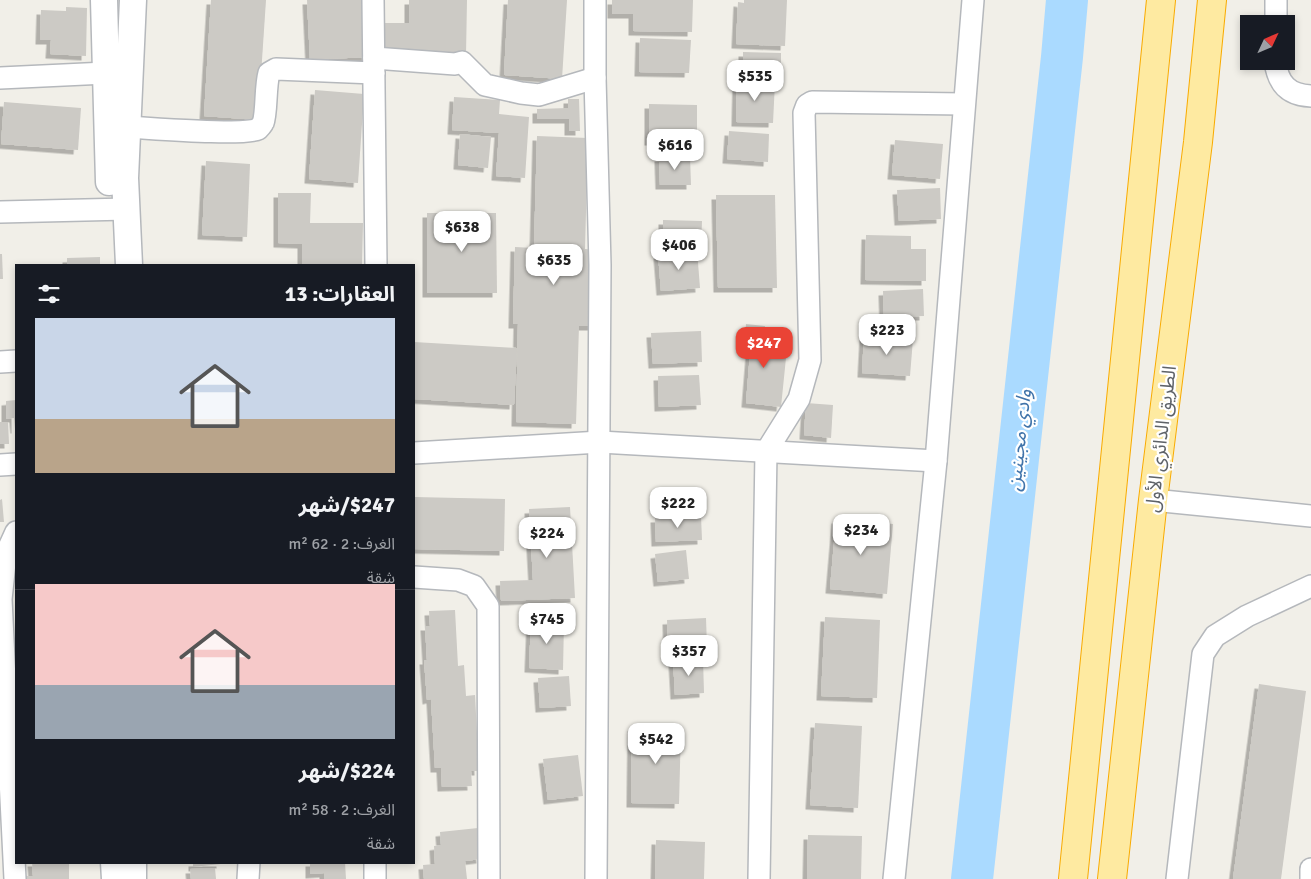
<!DOCTYPE html>
<html lang="ar">
<meta charset="utf-8">
<style>
:root{--surface:#171b24;--page:#242831;--text:#f1f3f6;--muted:#9ea1a6;--line:#363941;--accent:#ea4335}
body{margin:0;font-family:Signika,"Noto Sans Arabic",sans-serif;background:var(--page);color:var(--text);direction:rtl;height:100vh;display:flex;flex-direction:column;font-size:19px;white-space:nowrap}
*{box-sizing:border-box;margin:0}
p{font-size:16px;color:var(--muted)}
.icon{flex:none;width:28px;height:28px;fill:none;stroke:currentColor;stroke-width:2;stroke-linecap:round;stroke-linejoin:round}
.map{position:relative;flex:1;overflow:hidden;direction:ltr}
.side{position:absolute;left:15px;top:264px;width:400px;height:600px;display:flex;flex-direction:column;background:var(--surface);border-radius:0px;box-shadow:0 2px 8px #0003;direction:rtl}
.side>*{flex:none}
.needle{width:32px;rotate:46deg}
.tools{position:absolute;left:1240px;top:15px;display:grid;gap:10px}
.tools a{display:grid;place-items:center;width:55px;height:55px;border-radius:0px;background:var(--surface);box-shadow:0 2px 8px #0003;font-size:25px}
.price{position:absolute;translate:-50% -42px;padding:0 11px;border-radius:10px;background:#fff;color:#222;font-size:16px;line-height:32px;filter:drop-shadow(0 1px 2px #0008)}
.price::after{content:'';position:absolute;left:50%;top:30px;width:15px;height:11px;margin-left:-8px;background:inherit;clip-path:polygon(0 0,100% 0,50% 100%)}
.price.on{background:var(--accent);color:#fff}
ul{padding:0;list-style:none}
li{display:grid;align-content:center;gap:10px;height:265px;padding:0 20px}
li+li{border-top:1px solid var(--line)}
li span{display:grid;place-items:center;height:155px;border-radius:0px;color:#555}
li>.icon{margin-inline-start:auto}
span .icon{width:90px;height:90px;fill:#fffc;stroke-width:1}
li b{font-size:21px}
h2{display:flex;justify-content:space-between;align-items:center;height:60px;padding:0 20px;font-size:21px}
.map>svg:first-child{display:block}
</style>
<div class="map">
<svg width="1311" height="879" viewBox="0 0 1311 879">
<defs>
<filter id="shadow"><feDropShadow dx="-4.5" dy="4.5" stdDeviation="0" flood-color="#0004"/></filter>
</defs>
<rect width="100%" height="100%" fill="#f1efe8"/>
<g fill="none" stroke-linecap="round" stroke-linejoin="round">
<path stroke="#aadaff" stroke-width="42" d="M972,879L1062,57L1067,0"/>
</g>
<g fill="#cccac5" filter="url(#shadow)">
<path d="M211,0H266L258,120L204,116Z"/>
<path d="M307,0H364L367,57L310,60Z"/>
<path d="M409,0H467L466,55L381,52L382,23H409Z"/>
<path d="M508,0H567L562,79L504,75Z"/>
<path d="M612,0H693L692,32L633,31V14H612Z"/>
<path d="M744,0H787L785,46L736,44L738,2L744,3Z"/>
<path d="M66,7L87,8L86,56L50,54L51,40H40L41,10L66,11Z"/>
<path d="M640,38L691,40L689,73L639,72Z"/>
<path d="M743,52L781,53V76L743,75Z"/>
<path d="M737,80L775,82L773,123L736,122Z"/>
<path d="M315,90L364,94L358,183L309,179Z"/>
<path d="M454,97L500,100L499,114L529,117L525,178L496,176L499,133L452,130Z"/>
<path d="M568,99H579L580,131H569V119H537V109L568,108Z"/>
<path d="M4,102L81,108L78,150L1,144Z"/>
<path d="M649,104L697,105V142L649,141Z"/>
<path d="M729,131L769,134L768,162L727,159Z"/>
<path d="M460,134L491,137L488,168L458,165Z"/>
<path d="M537,136L588,138L585,249L597,250L596,326H579L576,424L516,422L518,324H513L515,247L534,248Z"/>
<path d="M895,140L943,144L940,179L892,175Z"/>
<path d="M690,156L691,185H660L659,157Z"/>
<path d="M206,161L250,164L247,237L202,235Z"/>
<path d="M940,188L941,219L899,221L897,190Z"/>
<path d="M278,193H311L310,223H363L362,265H302V244L278,243Z"/>
<path d="M716,195H775L777,288H718Z"/>
<path d="M427,213H496L497,293H427Z"/>
<path d="M663,220L702,221L701,247L663,246Z"/>
<path d="M866,235L911,236V249H926V281L865,280Z"/>
<path d="M697,250L700,288L661,291L658,254Z"/>
<path d="M0,254H2L3,279H0Z"/>
<path d="M100,257V265H67V258Z"/>
<path d="M923,289L924,316L884,317L883,291Z"/>
<path d="M746,324L765,326L763,346L787,348L781,407L746,403L750,353L744,352Z"/>
<path d="M701,331L702,362L653,364L651,333Z"/>
<path d="M864,335L913,339L910,376L862,373Z"/>
<path d="M414,342L517,348L514,405L414,399Z"/>
<path d="M699,375L701,405L659,407L658,376Z"/>
<path d="M16,400V429H15L14,418L6,419V401Z"/>
<path d="M806,403L833,405L831,438L804,435Z"/>
<path d="M0,422H8L9,444H0Z"/>
<path d="M414,497L505,499L504,551L414,549Z"/>
<path d="M2,499L4,522H0V500Z"/>
<path d="M570,507L575,598L501,601L500,581L533,580L529,509Z"/>
<path d="M701,516L702,540L656,542L655,518Z"/>
<path d="M836,519L893,524L887,594L830,589Z"/>
<path d="M686,550L689,579L658,582L655,554Z"/>
<path d="M455,610L458,666L464,665L466,696L475,695L479,771H471L472,786L442,787L441,768H435L431,699L427,700L424,660H427L425,626H430L429,611Z"/>
<path d="M825,617L880,620L877,698L821,696Z"/>
<path d="M706,618L707,647L668,648L667,620Z"/>
<path d="M531,621L564,622L563,670L529,668Z"/>
<path d="M703,659L704,693L675,695L673,660Z"/>
<path d="M569,676L571,706L540,708L538,678Z"/>
<path d="M1259,684L1306,691L1281,879H1233Z"/>
<path d="M815,723L862,726L858,808L810,805Z"/>
<path d="M632,727L681,728L679,804L631,803Z"/>
<path d="M578,755L583,796L548,800L543,759Z"/>
<path d="M478,828L481,859L465,861L467,879H424L423,865L435,864L434,846L441,845L440,832Z"/>
<path d="M808,835L862,836L861,879H807Z"/>
<path d="M656,840L705,842L704,879H655Z"/>
<path d="M32,862H69V879H21L20,876H33Z"/>
<path d="M193,862H221V864L193,867Z"/>
<path d="M310,862H345L346,879H324V873L310,874Z"/>
<path d="M215,868L216,879H191L190,869Z"/>
</g>
<g fill="none" stroke-linecap="round" stroke-linejoin="round">
<g stroke="#b5b8bc" stroke-width="24">
<g id="minor">
<path d="M373,0L376,265"/>
<path d="M595,0V78L600,265L596,879"/>
<path d="M1276,24V0"/>
<path d="M374,58L455,64L462,62L485,85L521,93L539,95L595,78"/>
<path d="M1275,61C1278,84 1288,95 1311,96"/>
<path d="M0,78L106,73"/>
<path d="M127,127C149,128 244,136 258,129C259,128 263,124 263,123C267,113 265,87 269,73L276,69L374,73"/>
<path d="M0,212L127,209"/>
<path d="M0,362L16,361"/>
<path d="M414,453L600,442L936,461"/>
<path d="M0,465L16,464"/>
<path d="M1153,500L1311,516"/>
<path d="M414,577L458,580L474,586L488,606L489,879"/>
<path d="M375,862V879"/>
<path d="M15,879L1,599L6,554L16,532"/>
<path d="M248,879L249,862"/>
<path d="M759,879L766,452L799,399L810,360L804,113L807,105L812,102L964,104"/>
<path d="M894,879L936,461L973,0"/>
<path d="M1177,879L1203,654L1215,636L1247,616L1311,586"/>
<path d="M1311,879V869"/>
</g>
</g>
<g stroke="#b5b8bc" stroke-width="29">
<g id="tertiary">
<path d="M104,0L109,182"/>
<path d="M129,265L125,178L133,0"/>
<path d="M114,862L115,879"/>
<path d="M133,862V879"/>
</g>
</g>
<g stroke="#f9ab00" stroke-width="30">
<g id="trunk">
<path d="M1073,879L1161,0"/>
<path d="M1112,879L1153,500L1198,142L1212,0"/>
</g>
</g>
<use href="#minor" stroke="#fff" stroke-width="21"/>
<use href="#tertiary" stroke="#fff" stroke-width="26"/>
<use href="#trunk" stroke="#feeaa1" stroke-width="28"/>
</g>
<g text-anchor="middle" dominant-baseline="central" stroke-width="4.5" stroke-linejoin="round" paint-order="stroke">
<g font-size="19" fill="#5f6368" stroke="#fff">
<text transform="translate(1161 439) rotate(-83)">الطريق الدائري الأول</text>
</g>
<g font-size="20" font-style="italic" fill="#4174aa" stroke="#fff">
<text transform="translate(1019 440) rotate(-84)">وادي مجينين</text>
</g>
</g>
</svg>
<div class="tools">
<a><svg class="needle" viewBox="-14 -14 28 28"><path d="M0-13l5 13h-10z" fill="#e53935"/><path d="M0 13l5-13h-10z" fill="#9ea1a6"/></svg></a>
</div>
<b class="price" style="left:755px;top:102px">$535</b>
<b class="price" style="left:675px;top:171px">$616</b>
<b class="price" style="left:462px;top:253px">$638</b>
<b class="price" style="left:679px;top:271px">$406</b>
<b class="price" style="left:554px;top:286px">$635</b>
<b class="price" style="left:887px;top:356px">$223</b>
<b class="price on" style="left:764px;top:369px">$247</b>
<b class="price" style="left:678px;top:529px">$222</b>
<b class="price" style="left:861px;top:556px">$234</b>
<b class="price" style="left:547px;top:559px">$224</b>
<b class="price" style="left:547px;top:645px">$745</b>
<b class="price" style="left:689px;top:677px">$357</b>
<b class="price" style="left:656px;top:765px">$542</b>
<section class="side">
<h2>العقارات: 13<svg class="icon" aria-label="filters" viewBox="0 0 24 24"><path d="M4 7h16M4 17h16"/><circle cx="9" cy="7" r="2"/><circle cx="15" cy="17" r="2"/></svg></h2>
<ul>
<li><span style="background:linear-gradient(#c9d6e8 65%,#b9a48a 0)"><svg class="icon" aria-label="home" viewBox="0 0 24 24"><path d="M3 11l9-7 9 7M6 9v11h12V9"/></svg></span><div><b>$247/شهر</b><p>الغرف: 2 · 62 m²</p><p>شقة</p></div></li>
<li><span style="background:linear-gradient(#f6c9c9 65%,#9aa5b1 0)"><svg class="icon" aria-label="home" viewBox="0 0 24 24"><path d="M3 11l9-7 9 7M6 9v11h12V9"/></svg></span><div><b>$224/شهر</b><p>الغرف: 2 · 58 m²</p><p>شقة</p></div></li>
</ul>
</section>
</div>
